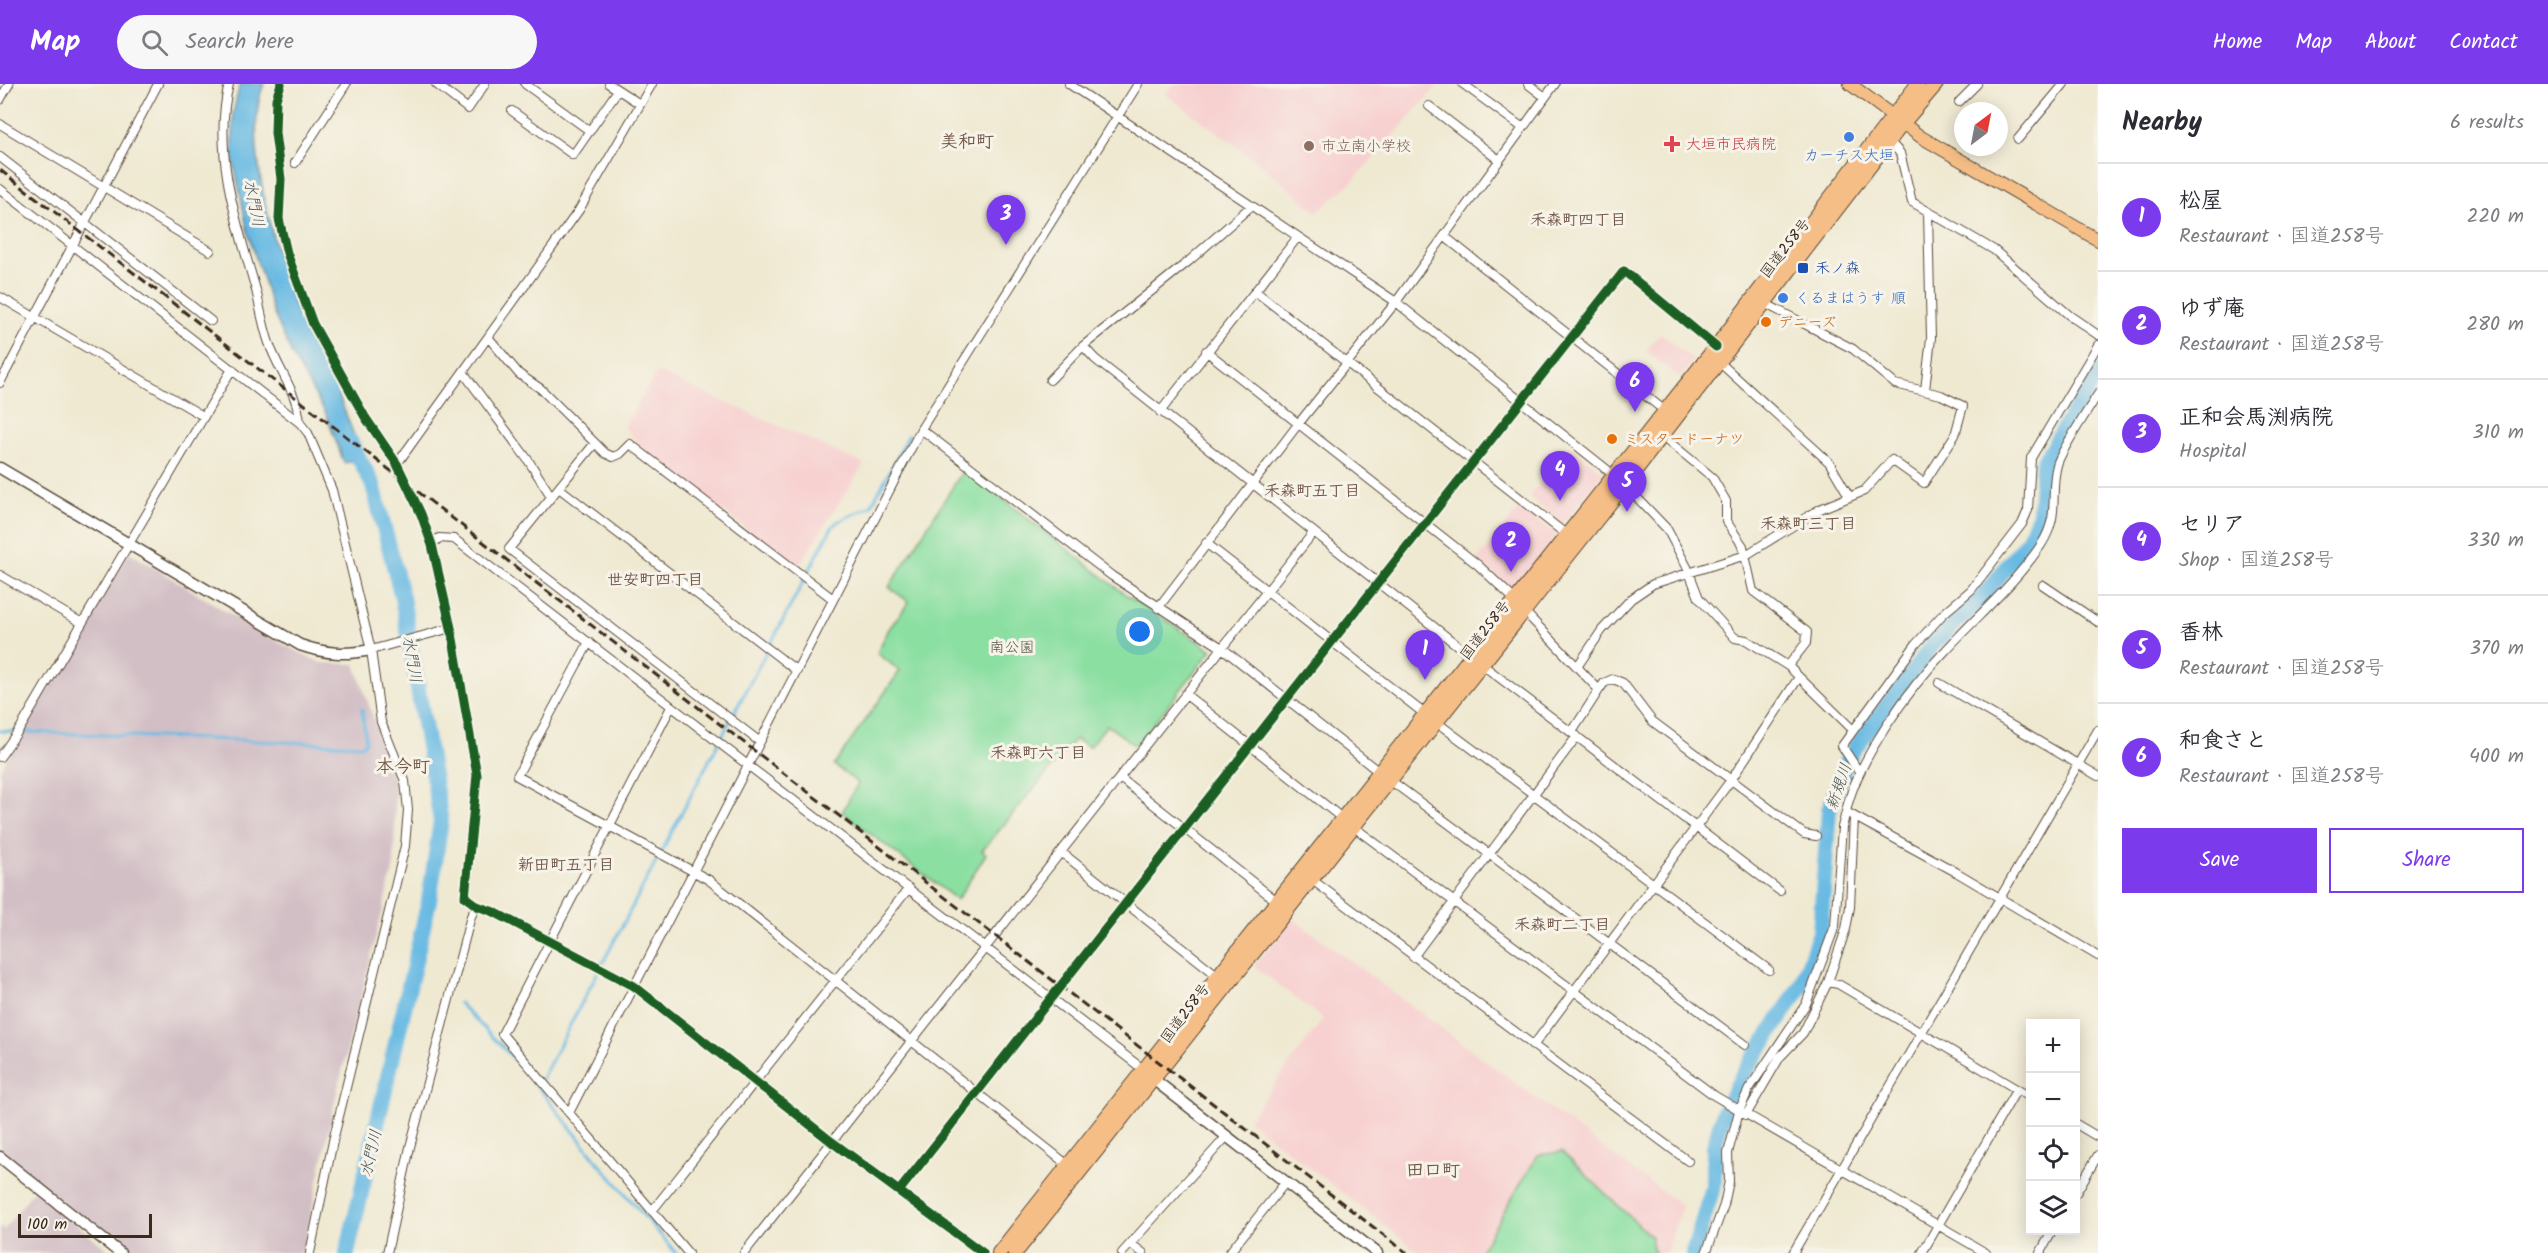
<!DOCTYPE html>
<html lang="en">
<head>
<meta charset="utf-8">
<style>
  body { margin:0; font-family:Kalam,"Klee One",sans-serif; background:#f7f7f7; color:#2b2b33 }
  .controls { position:absolute; right:18px; bottom:18px; display:grid; overflow:hidden; border-radius:0px; box-shadow:0 3px 15px #0003 }
  .controls button { width:54px; height:54px; display:grid; place-items:center; padding:0; border:0; border-bottom:2px solid #e1e1e2; background:#fff; color:#2b2b33; font:30px sans-serif }
  .compass { position:absolute; left:1954px; top:18px; width:54px; height:54px; border-radius:50%; background:#fff; box-shadow:0 3px 15px #0003; rotate:32deg }
  .scale { position:absolute; left:18px; bottom:15px; width:134px; box-sizing:border-box; padding-left:6px; border:3px solid #3b2a1e; border-top:0; font-size:16px; line-height:21px; white-space:nowrap; color:#3b2a1e; -webkit-text-stroke:4px #f7f3e8; paint-order:stroke }
  .you { position:absolute; left:1140px; top:548px; width:21px; height:21px; margin:-15px; border:4px solid #fff; border-radius:50%; background:#1a73e8; box-shadow:0 0 0 9px #1a73e833 }
  .badge { display:grid; place-items:center; width:39px; height:39px; border-radius:50%; background:#7c3aed; color:#fff; font-size:20px; font-weight:700 }
  .pin { position:absolute; translate:-50% -50px; filter:drop-shadow(0 2px 3px #0008) }
  .pin::after { content:''; position:absolute; top:32px; width:21px; height:18px; background:inherit; clip-path:polygon(0 0,100% 0,50% 100%) }
  .list { margin:0; padding:0; list-style:none }
  h2 { display:flex; justify-content:space-between; align-items:center; height:78px; margin:0; padding:0 24px; font-size:26px }
  h2 small { font-size:20px; font-weight:400; color:#7c7c81 }
  .list li { display:grid; grid-template-columns:39px 1fr auto; gap:18px; align-items:center; box-sizing:border-box; height:108px; padding:0 24px; border-top:2px solid #e1e1e2 }
  .list b { display:block; font-size:22px; white-space:nowrap }
  .list p { margin:0; font-size:20px; white-space:nowrap; color:#7c7c81 }
  .list em { font-size:20px; font-style:normal; color:#7c7c81 }
  .actions { display:flex; gap:12px; padding:18px 24px }
  .actions a { flex:1; padding:14px 0; border:2px solid #7c3aed; border-radius:0px; text-align:center; font-size:21px; color:#7c3aed }
  .actions .main { background:#7c3aed; color:#fff }
  .icon { flex:none; width:33px; height:33px; fill:none; stroke:currentColor; stroke-width:2; stroke-linecap:round; stroke-linejoin:round }
  .map { position:relative; flex:none; width:2098px; height:1169px; overflow:hidden }
  header { display:flex; align-items:center; gap:36px; box-sizing:border-box; height:84px; padding:0 30px; background:#7c3aed; color:#fff }
  header strong { font-size:28px }
  nav { display:flex; gap:33px; margin-inline-start:auto; font-size:21px }
  .search { width:420px; height:54px; background:#f7f7f7; display:flex; align-items:center; gap:15px; box-sizing:border-box; padding:0 21px; border-radius:33px; color:#7c7c81; font-size:22px }
  main { display:flex }
  aside { flex:1; background:#fff }
  .map>svg:first-child { display:block }
</style>
</head>
<body>
<header>
<strong>Map</strong>
<div class="search"><svg class="icon" aria-label="search" viewBox="0 0 24 24"><circle cx="10" cy="10" r="6"/><path d="M15 15l6 6"/></svg>Search here</div>
<nav><a>Home</a><a>Map</a><a>About</a><a>Contact</a></nav>
</header>
<main>
<div class="map">
<svg width="2098" height="1169" viewBox="0 0 2098 1169">
  <rect width="100%" height="100%" fill="#f7f3e8"/>
  <filter id="ink" filterUnits="userSpaceOnUse"><feTurbulence type="fractalNoise" baseFrequency=".0167" numOctaves="2"/><feDisplacementMap in="SourceGraphic" scale="12" xChannelSelector="R" yChannelSelector="G"/><feConvolveMatrix kernelMatrix="1 2 1 2 8 2 1 2 1" color-interpolation-filters="sRGB"/></filter>
  <filter id="wash" filterUnits="userSpaceOnUse"><feTurbulence type="fractalNoise" baseFrequency=".008" numOctaves="4" result="noise"/><feDisplacementMap in="SourceGraphic" scale="24" xChannelSelector="R" yChannelSelector="G"/><feGaussianBlur stdDeviation="1.35" result="paint"/><feColorMatrix in="noise" values="0 0 0 0 0 0 0 0 0 0 0 0 0 0 0 0 0 1.4 0 .05"/><feComposite in="paint" operator="in"/></filter>
  <g filter="url(#wash)">
    <rect width="100%" height="100%" fill="#efe9d1"/>
    <!-- built -->
    <path fill="#f7d0d0" d="M1174 0H1439L1352 98 1317 128 1257 77 1165 10Z
      M1660 249 1694 276 1680 294 1646 267Z
      M657 288 864 380 797 484 644 366 624 343Z
      M1569 362 1604 389 1563 440 1529 413Z
      M1521 422 1557 451 1512 508 1478 475Z
      M1291 833 1682 1122 1666 1169H1420L1248 1036 1323 935 1254 882Z"/>
    <!-- industrial -->
    <path fill="#d2bec5" d="M129 468 266 552 321 579 355 580 395 699 394 781 336 1011 303 1169H126L0 1068V686Z
      M34 1106 112 1169H0V1143L4 1146Z"/>
    <!-- green -->
    <path fill="#8adfa1" stroke="#628460" stroke-width="1.5" d="M964 385 1126 511 1212 566 1136 662 1107 641 1089 663 1075 655 982 767 986 770 957 816 842 728 858 699 834 681 900 587 877 569 889 545 909 518 889 503Z
      M1562 1068 1651 1153 1654 1169H1479L1538 1071Z"/>
    <!-- water -->
    <path fill="#68bae3" stroke="#527280" stroke-width="1.5" d="M240 0H264C239 58 283 202 310 258 317 273 329 287 335 302 344 326 354 350 363 375L344 379 326 330 292 271 274 230 248 149 233 75V29Z"/>
    <g fill="none" stroke-linecap="round" stroke-linejoin="round">
      <!-- stream -->
      <path stroke="#68bae3" stroke-width="3" d="M0 647 363 661 366 658 362 625
        M459 919 522 983 598 1078 676 1169
        M538 1002 831 445 837 438 871 422 909 351"/>
      <!-- river -->
      <path stroke="#68bae3" stroke-width="16" d="M347 1169 429 817 441 737 402 513 373 401 350 357
        M1693 1169 1714 1100V1063L1723 1030 1742 992 1801 902 1820 849 1829 726 1848 673 1934 559 1981 515 2028 456 2040 430 2043 379 2098 288"/>
    </g>
  </g>
  <g filter="url(#ink)">
    <g fill="none" stroke-linecap="round" stroke-linejoin="round">
      <!-- minor casing -->
      <g stroke="#564739" stroke-width="10">
        <path id="minor" d="M229 0C212 69 237 140 256 206 260 223 263 242 269 259 278 286 298 309 300 339
          M281 0 276 15 275 49 281 95 279 135 287 169 313 240 365 333 397 380 421 430 432 461 451 544 477 691 465 813 477 822 494 828 634 902 832 1058 983 1169
          M436 0 468 25 485 0
          M525 0 590 47
          M609 0 640 20
          M1069 0 1396 218 1615 392
          M1463 0 1523 44
          M1528 0 1545 13
          M0 16 9 0
          M1959 18 1977 0
          M1429 22 1499 76
          M512 27 573 71 618 6
          M0 40 210 167
          M2018 55 2064 0
          M1889 57 1900 69 1912 118 1994 166 2069 231 2098 251
          M0 73 211 237
          M295 79 346 0
          M0 105 300 339 308 349 332 406 371 566 381 638 405 697 408 726 405 762 333 1057 310 1169
          M1444 152 1665 327
          M1648 206 1716 263
          M1255 207 1567 451
          M0 213 203 332
          M488 253 519 290 541 305 605 369 613 373 620 370 630 360 833 515
          M1083 262 1095 275 1472 573
          M1206 267 1478 481 1516 517
          M1718 277 1829 378 1849 412
          M463 288 528 376 551 412
          M1050 296 1083 262 1189 177 1250 123
          M0 299 158 0
          M1925 306 1931 254 1928 129
          M2098 310C2089 325 2061 366 2057 381 2049 411 2061 430 2041 461 2014 501 1978 531 1946 566 1910 603 1856 678 1846 728L1956 788 2098 872
          M1160 328 1297 154
          M921 345 1112 492 1222 564 1379 688
          M1661 351 1712 393 1726 417V437L1743 462 1753 507 1807 548 1806 559 1788 582
          M595 359 509 465 760 658
          M397 380 579 126 652 0
          M1624 400 1667 445 1687 483 1699 514 1735 554 1746 556 1788 582 1852 645
          M559 404 797 587
          M1206 459 1426 631
          M432 461 439 454 454 455 1144 986
          M0 491 82 539
          M2043 501 2098 538
          M1158 524 1299 339 1396 218 1555 0
          M1523 526 1599 606 1572 648
          M589 558 517 692 709 796 1069 1082
          M371 566 451 544
          M1480 579 1780 807
          M1577 583 1602 546 1631 515 1653 500 1746 471 1820 425 1864 407 1892 376 1924 399 1955 351 1963 322 1941 311 1895 300 1853 265 1764 219
          M1939 599 2098 692
          M1599 606 1604 599 1613 595 1623 599 1652 637 1804 750 1816 752
          M1185 610 1343 735 1715 1012 1986 1169
          M671 623 502 950 688 1169
          M1435 637 1769 886
          M0 673 21 643 232 285
          M1859 688 1842 662 1916 560 1943 530 1971 506 2022 440 2028 426 2031 374 2098 261
          M1120 694 1278 818
          M1390 696 1745 961
          M1061 768 1218 892
          M1311 795 1688 1077
          M1413 873 1577 652
          M1828 898 1838 900 2030 1013
          M1533 962 1731 696 1799 593
          M569 1029 921 345 1138 0
          M1746 1031 1780 973 1803 949 1828 898 1846 845 1850 823 1854 733
          M2076 1040 2098 1053
          M899 1107 1624 187 1644 204
          M2076 1109 2098 1071
          M652 1127 909 804
          M1131 1160 1143 1169
          M387 1169 410 1063 471 832 477 822
          M744 1169 1313 449
          M1122 1169 1227 1052
          M1229 1169 1285 1099
          M1706 1169 1724 1121 1729 1097 1728 1069 1739 1027 1749 1005 1806 920 1835 842 1842 743 1846 728
          M1793 1169 2098 646
          M1922 1169 2017 1005
          M2040 1169 2053 1146"/>
      </g>
      <!-- tertiary casing -->
      <g stroke="#564739" stroke-width="13">
        <path id="tertiary" d="M0 384 300 561C326 570 345 571 371 566
          M1148 991 1377 1169
          M0 1073 120 1169"/>
      </g>
      <!-- primary casing -->
      <g stroke="#564739" stroke-width="14">
        <path id="primary" d="M1850 0 1921 53 2098 156"/>
      </g>
      <!-- trunk casing -->
      <g stroke="#564739" stroke-width="16">
        <path id="trunk" d="M999 1169 1716 263 1918 0
          M1015 1169 1624 401 1902 40 1936 0"/>
      </g>
      <!-- minor -->
      <use href="#minor" stroke="#fff" stroke-width="8"/>
      <!-- tertiary -->
      <use href="#tertiary" stroke="#fff" stroke-width="10"/>
      <!-- primary -->
      <use href="#primary" stroke="#f5be86" stroke-width="12"/>
      <!-- trunk -->
      <use href="#trunk" stroke="#f5be86" stroke-width="14"/>
      <!-- rail -->
      <path stroke="#3b2a1e" stroke-width="3" stroke-dasharray="9 4.5" stroke-linecap="butt" d="M0 86 1407 1169"/>
      <!-- cycleway casing -->
      <g stroke="#f7f3e8" stroke-width="13">
        <path id="cycleway" d="M281 0 276 15 275 49 281 95 279 135 287 169 313 240 365 333 397 380 421 430 432 461 451 544 477 691 465 813 477 822 494 828 634 902 832 1058 983 1169
          M899 1107 1624 187 1716 263"/>
      </g>
      <!-- cycleway -->
      <use href="#cycleway" stroke="#1b5e20" stroke-width="9"/>
    </g>
  </g>
  <!-- markers -->
  <g fill="#3f7fe0" stroke="#f7f3e8" stroke-width="2">
    <circle cx="1849" cy="53" r="6"/>
    <circle cx="1783" cy="214" r="6"/>
  </g>
  <path fill="#e0444e" stroke="#f7f3e8" stroke-width="2" d="M1669 51h6v6h6v6h-6v6h-6v-6h-6v-6h6z"/>
  <circle fill="#8d6e63" stroke="#f7f3e8" stroke-width="2" cx="1309" cy="62" r="6"/>
  <rect fill="#1a4fb4" stroke="#f7f3e8" stroke-width="2" x="1797" y="178" width="12" height="12" rx="3"/>
  <g fill="#e8710a" stroke="#f7f3e8" stroke-width="2">
    <circle cx="1766" cy="238" r="6"/>
    <circle cx="1612" cy="355" r="6"/>
  </g>
  <g text-anchor="middle" stroke-width="6" stroke-linejoin="round" paint-order="stroke">
    <!-- health labels -->
    <g font-size="15" fill="#be3a42" stroke="#f7f3e8" text-anchor="start">
      <text x="1686" y="65">大垣市民病院</text>
    </g>
    <!-- education labels -->
    <g font-size="15" fill="#785e54" stroke="#f7f3e8" text-anchor="start">
      <text x="1321" y="67">市立南小学校</text>
    </g>
    <!-- shop labels -->
    <g font-size="15" fill="#366cbe" stroke="#f7f3e8">
      <text x="1849" y="76">カーチス大垣</text>
      <text x="1795" y="219" text-anchor="start">くるまはうす 順</text>
    </g>
    <!-- street labels -->
    <g font-size="15" fill="#3b2a1e" stroke="#f7f3e8">
      <text transform="translate(1785 164) rotate(-52)" y="5">国道258号</text>
      <text transform="translate(1485 546) rotate(-52)" y="5">国道258号</text>
      <text transform="translate(1185 929) rotate(-53)" y="5">国道258号</text>
    </g>
    <!-- transit labels -->
    <g font-size="15" fill="#164399" stroke="#f7f3e8" text-anchor="start">
      <text x="1815" y="189">禾ノ森</text>
    </g>
    <!-- food labels -->
    <g font-size="15" fill="#c56008" stroke="#f7f3e8" text-anchor="start">
      <text x="1778" y="243">デニーズ</text>
      <text x="1624" y="360">ミスタードーナツ</text>
    </g>
    <!-- park labels -->
    <g font-size="15" fill="#4f573f" stroke="#f7f3e8">
      <text x="1012" y="568">南公園</text>
    </g>
    <!-- water labels -->
    <g font-size="16" font-style="italic" fill="#485559" stroke="#f7f3e8">
      <text transform="translate(255 119) rotate(79)" y="6">水門川</text>
      <text transform="translate(413 575) rotate(80)" y="6">水門川</text>
      <text transform="translate(1838 702) rotate(-71)" y="6">新規川</text>
      <text transform="translate(370 1069) rotate(-77)" y="6">水門川</text>
    </g>
    <!-- neighbourhood labels -->
    <g font-size="16" font-weight="bold" fill="#735849" stroke="#f7f3e8">
      <text x="1578" y="141">禾森町四丁目</text>
      <text x="1312" y="412">禾森町五丁目</text>
      <text x="1808" y="445">禾森町三丁目</text>
      <text x="655" y="501">世安町四丁目</text>
      <text x="1038" y="674">禾森町六丁目</text>
      <text x="566" y="786">新田町五丁目</text>
      <text x="1562" y="846">禾森町二丁目</text>
    </g>
    <!-- quarter labels -->
    <g font-size="18" font-weight="bold" fill="#735849" stroke="#f7f3e8">
      <text x="967" y="63">美和町</text>
      <text x="403" y="688">本今町</text>
      <text x="1433" y="1092">田口町</text>
    </g>
  </g>
</svg>
<div class="controls">
<button>+</button>
<button>−</button>
<button><svg class="icon" aria-label="locate" viewBox="0 0 24 24"><circle cx="12" cy="12" r="6"/><path d="M12 2v4M12 18v4M2 12h4M18 12h4"/></svg></button>
<button><svg class="icon" aria-label="layers" viewBox="0 0 24 24"><path d="M12 4l9 5-9 5-9-5zM3 14l9 5 9-5"/></svg></button>
</div>
<svg class="compass" viewBox="-18 -18 36 36"><path d="M0-13l5 13h-10z" fill="#e53935"/><path d="M0 13l5-13h-10z" fill="#7c7c81"/></svg>
<div class="scale">100 m</div>
<div class="you"></div>
<div class="pin badge" style="left:1425px;top:596px">1</div>
<div class="pin badge" style="left:1511px;top:488px">2</div>
<div class="pin badge" style="left:1006px;top:161px">3</div>
<div class="pin badge" style="left:1560px;top:417px">4</div>
<div class="pin badge" style="left:1627px;top:428px">5</div>
<div class="pin badge" style="left:1635px;top:328px">6</div>
</div>
<aside>
<h2>Nearby<small>6 results</small></h2>
<ul class="list">
<li><span class="badge">1</span><div><b>松屋</b><p>Restaurant · 国道258号</p></div><em>220 m</em></li>
<li><span class="badge">2</span><div><b>ゆず庵</b><p>Restaurant · 国道258号</p></div><em>280 m</em></li>
<li><span class="badge">3</span><div><b>正和会馬渕病院</b><p>Hospital</p></div><em>310 m</em></li>
<li><span class="badge">4</span><div><b>セリア</b><p>Shop · 国道258号</p></div><em>330 m</em></li>
<li><span class="badge">5</span><div><b>香林</b><p>Restaurant · 国道258号</p></div><em>370 m</em></li>
<li><span class="badge">6</span><div><b>和食さと</b><p>Restaurant · 国道258号</p></div><em>400 m</em></li>
</ul>
<div class="actions"><a class="main">Save</a><a>Share</a></div>
</aside>
</main>
</body>
</html>
